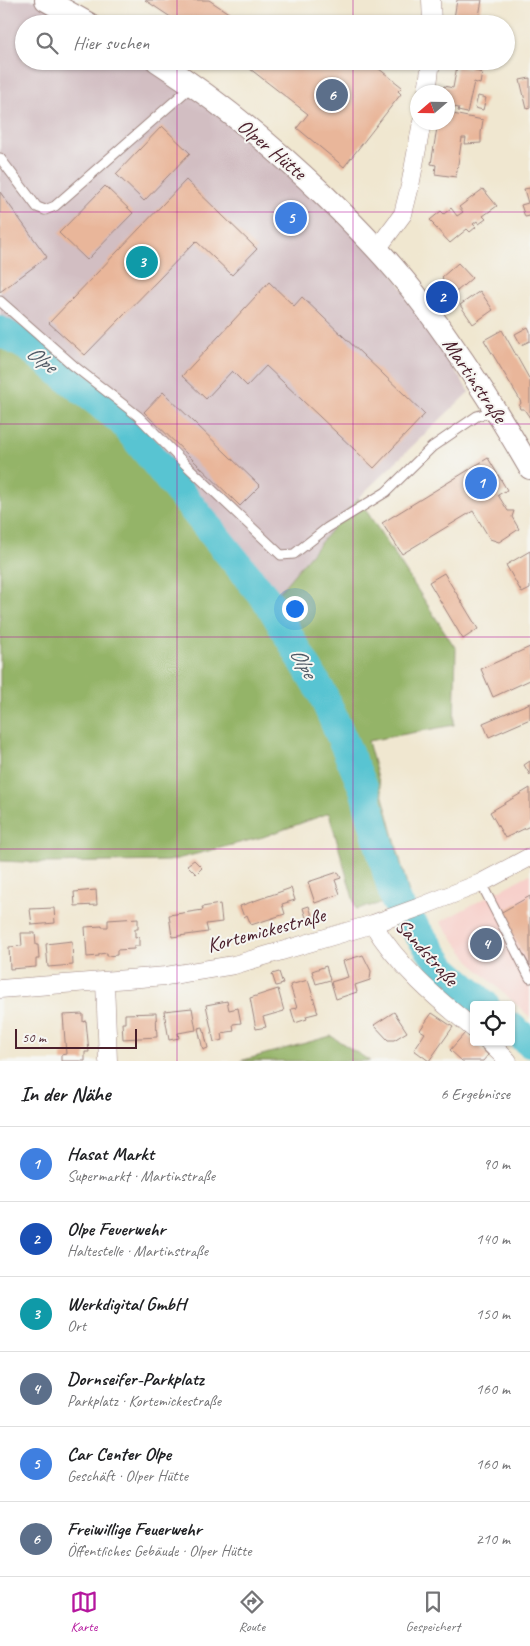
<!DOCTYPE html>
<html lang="de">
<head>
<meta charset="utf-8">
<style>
  body { margin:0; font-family:Caveat,sans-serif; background:#f6f6f6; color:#202124 }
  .controls { position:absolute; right:15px; bottom:15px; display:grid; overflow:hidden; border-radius:5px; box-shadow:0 1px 4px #0004 }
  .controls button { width:45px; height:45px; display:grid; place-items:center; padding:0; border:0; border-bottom:1px solid #e0e0e0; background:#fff; color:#202124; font:25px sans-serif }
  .compass { position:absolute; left:410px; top:85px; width:45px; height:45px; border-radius:50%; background:#fff; box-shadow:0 1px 4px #0004; rotate:250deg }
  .scale { position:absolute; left:15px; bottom:12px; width:122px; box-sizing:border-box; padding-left:5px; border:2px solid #4a1f2b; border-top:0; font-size:14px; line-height:18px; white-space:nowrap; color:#4a1f2b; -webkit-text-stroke:4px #f6f6f2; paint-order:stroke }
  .you { position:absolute; left:294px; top:608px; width:18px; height:18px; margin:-12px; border:4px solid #fff; border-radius:50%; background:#1a73e8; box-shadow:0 0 0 8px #1a73e833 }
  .badge { display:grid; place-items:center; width:32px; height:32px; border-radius:50%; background:#b5179e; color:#fff; font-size:16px; font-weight:700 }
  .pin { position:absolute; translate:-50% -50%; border:2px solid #fff; box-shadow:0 1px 5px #0006 }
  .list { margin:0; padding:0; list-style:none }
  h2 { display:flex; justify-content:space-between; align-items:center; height:65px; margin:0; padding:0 20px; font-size:21px }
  h2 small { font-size:16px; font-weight:400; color:#757577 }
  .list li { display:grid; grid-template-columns:32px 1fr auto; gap:15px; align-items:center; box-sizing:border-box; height:75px; padding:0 20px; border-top:1px solid #e0e0e0 }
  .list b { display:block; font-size:19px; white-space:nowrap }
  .list p { margin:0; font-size:16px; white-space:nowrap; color:#757577 }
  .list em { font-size:16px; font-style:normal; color:#757577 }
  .icon { flex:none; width:28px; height:28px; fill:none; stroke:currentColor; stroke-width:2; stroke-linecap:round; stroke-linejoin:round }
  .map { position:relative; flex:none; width:530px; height:1061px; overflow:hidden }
  .search { position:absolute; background:#fff; box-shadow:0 1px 4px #0004; left:15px; right:15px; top:15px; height:55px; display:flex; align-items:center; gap:12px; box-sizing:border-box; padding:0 18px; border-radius:28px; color:#757577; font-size:19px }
  .sheet { height:515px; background:#fff }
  nav { display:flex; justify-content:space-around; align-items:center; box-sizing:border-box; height:70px; border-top:1px solid #e0e0e0; background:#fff; font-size:14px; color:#757577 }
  nav a { display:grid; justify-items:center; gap:2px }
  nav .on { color:#b5179e }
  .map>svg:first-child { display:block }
</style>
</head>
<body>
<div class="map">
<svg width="530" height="1061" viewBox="0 0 530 1061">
  <rect width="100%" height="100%" fill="#f6f6f2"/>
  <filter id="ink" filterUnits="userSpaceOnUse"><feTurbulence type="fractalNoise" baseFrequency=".02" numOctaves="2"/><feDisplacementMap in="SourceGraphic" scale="10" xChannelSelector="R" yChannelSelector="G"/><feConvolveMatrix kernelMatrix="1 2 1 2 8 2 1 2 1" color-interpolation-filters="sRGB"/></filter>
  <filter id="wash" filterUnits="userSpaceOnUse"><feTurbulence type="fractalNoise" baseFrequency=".0096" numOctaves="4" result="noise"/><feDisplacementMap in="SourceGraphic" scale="20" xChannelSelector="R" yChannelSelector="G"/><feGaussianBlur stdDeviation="1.12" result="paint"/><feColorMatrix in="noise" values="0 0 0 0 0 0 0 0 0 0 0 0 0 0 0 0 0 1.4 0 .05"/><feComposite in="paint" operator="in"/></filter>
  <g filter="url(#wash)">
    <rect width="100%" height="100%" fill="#f0e7d0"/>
    <!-- built -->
    <path fill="#f7d0cb" d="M530 874V1017L474 966 440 922Z"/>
    <!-- industrial -->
    <path fill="#d2bec2" d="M0 0H46L89 24H24V61H157L377 249 469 392 358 498 275 597 131 417 32 341 0 323Z"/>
    <!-- forest -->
    <path fill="#94b468" stroke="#6f6a4a" d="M0 323 32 341 131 417 275 597 358 498 456 649 454 725 368 741 409 893 397 900 356 909 329 813 263 837 169 861 46 863 0 861Z
      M331 1036 370 1061H240Z"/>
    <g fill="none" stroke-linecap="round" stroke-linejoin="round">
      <!-- river -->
      <path stroke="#58c4d2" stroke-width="30" d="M0 331 30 348 122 421 270 604 323 695 364 789 395 900 444 969 485 1005
        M511 1027 530 1043"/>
    </g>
    <g id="blocks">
      <!-- building -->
      <path fill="#e9b69a" d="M145 0H209L245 24H181Z
        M457 0H482L478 21 488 24H453Z
        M238 61H298L301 63 302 61H369L402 87 398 91 401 94 344 167 297 128 308 114 245 65Z
        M470 65 477 66 476 71 482 73 480 84 474 82 467 113 458 111 459 108 448 106V92H443L444 86 453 88 457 66 469 69Z
        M530 78V108L527 109 520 80Z
        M478 96 486 98 483 110 475 108Z
        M448 113 483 120 481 133V143L465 144 466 138H462L456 177 435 174 436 165 431 164 438 122H448Z
        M162 126 190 153 144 201 116 174Z
        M186 180 257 249 232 275 196 241 85 355 49 323Z
        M105 186 133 213 87 260 59 233Z
        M530 188V216L525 217 521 205 528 203 524 189Z
        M483 189 497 206 483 216 486 219 479 224 477 221 473 224 476 227 470 232 467 229 450 243 433 225 434 224 430 220 441 211 444 214 451 208 457 216 463 212 459 207Z
        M0 192 47 257 0 292Z
        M458 263 472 278 456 292 442 280 443 278 442 277Z
        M269 282 294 306 302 297 425 414 374 468 266 366 247 386 232 371 206 399 182 376Z
        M480 291 493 310 473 324 460 305Z
        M528 327 530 331V341L521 345 515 334Z
        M502 330 530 380V418L524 409H520L519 406 521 403 519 398 484 340Z
        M163 392 260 486 240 506 144 412Z
        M488 458 507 490 498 495 508 511H514L512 517 519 529 499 542 490 539 473 511 402 554 382 523Z
        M530 551V589L522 593 506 565Z
        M444 573 478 629 463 639 429 582Z
        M530 647V680L493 697 481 669Z
        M530 703V719L489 737 483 723Z
        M530 761V775L524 765Z
        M530 788V826L505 838 490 812Z
        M194 860 202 868 196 874 187 865Z
        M338 872 341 878 335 880 340 894 315 903 308 882Z
        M291 888 295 900 282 904 285 914 251 925 247 915 244 917 240 906Z
        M96 890 97 905 75 906 74 892Z
        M530 896V966L500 913Z
        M220 904 222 922 206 924 208 932 172 937 169 915 203 910 202 907Z
        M309 906 313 919 307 921 303 908Z
        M54 908 55 923 32 925 30 909Z
        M138 918V929H135V938L139 937V946H134V949L117 950V955L107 956V953L99 954V956L87 957 85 927 102 926V927H108V920Z
        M21 933H35L36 945H38L39 959H36V967L10 969 9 947 22 946Z
        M72 941 73 965 48 967 46 944Z
        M363 955 371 971 370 980 355 985 357 992 336 999 331 982 348 977 343 961Z
        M326 966 330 980 316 984 312 971Z
        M279 972 283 984 276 986 272 974Z
        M308 980 318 1013 306 1016 307 1019 295 1023 291 1009 297 1008 290 985Z
        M278 989 284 1011 263 1017 266 1027 256 1029 250 998Z
        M227 1001 229 1010 238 1008 241 1023 233 1024 234 1031 222 1033 223 1040 214 1042 206 1005Z
        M192 1008 196 1030 178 1033 179 1038 169 1040 164 1011Z
        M394 1012 407 1032 394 1040H388L374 1025Z
        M156 1013 157 1037 123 1039 122 1023H125V1014Z
        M432 1013 453 1027 429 1061 414 1050 425 1033 420 1030Z
        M83 1014V1022L86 1021 89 1052H85V1061H61V1055L66 1054 63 1015Z
        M203 1027 208 1048 203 1050 198 1028Z
        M465 1033 488 1055 483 1061H462L450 1050Z"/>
    </g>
  </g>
  <g filter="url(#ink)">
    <use href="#blocks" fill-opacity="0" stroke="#9d837e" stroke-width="1"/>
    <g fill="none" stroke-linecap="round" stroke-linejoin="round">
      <!-- service casing -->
      <g stroke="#9d837e" stroke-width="11">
        <path id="service" d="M0 158 37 207 45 210 55 206 193 85
          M0 301 74 366 138 416 186 465 281 555 294 554 327 528 386 492 432 447 477 416 494 411
          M481 883 530 978"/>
      </g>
      <!-- minor casing -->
      <g stroke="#9d837e" stroke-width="19">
        <path id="minor" d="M431 0 432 24
          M427 92 431 61
          M377 249 403 214 410 186 422 122
          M373 924C397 965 437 999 474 1029
          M105 982 108 1061
          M0 989 166 976 234 965 373 924 420 907 481 883 530 857
          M489 1042 508 1061"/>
      </g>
      <!-- tertiary casing -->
      <g stroke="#9d837e" stroke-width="24">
        <path id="tertiary" d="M46 0 89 24
          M157 61C218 100 274 147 325 196 360 230 394 265 422 303 462 356 497 411 530 468"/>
      </g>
      <!-- service -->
      <use href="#service" stroke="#fff" stroke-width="9"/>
      <!-- minor -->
      <use href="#minor" stroke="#fff" stroke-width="18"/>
      <!-- tertiary -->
      <use href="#tertiary" stroke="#fff" stroke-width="22"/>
    </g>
  </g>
  <!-- grid -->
  <path fill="none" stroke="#b5179e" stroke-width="1" stroke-opacity="0.55" d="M177 0V24M353 0V24M177 61V1061M353 61V1061M0 212H530M0 424H530M0 637H530M0 849H530"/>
  <g text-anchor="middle" stroke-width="4" stroke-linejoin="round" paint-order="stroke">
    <!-- street labels -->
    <g font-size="21" fill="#4a1f2b" stroke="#f6f6f2">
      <text transform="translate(272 149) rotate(40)" y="7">Olper Hütte</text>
      <text transform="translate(475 380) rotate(56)" y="7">Martinstraße</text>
      <text transform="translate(266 930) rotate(-15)" y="7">Kortemickestraße</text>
      <text transform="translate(427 952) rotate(48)" y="7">Sandstraße</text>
    </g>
    <!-- water labels -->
    <g font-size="22" font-style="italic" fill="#4f5965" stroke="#f6f6f2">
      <text transform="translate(42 358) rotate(37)" y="8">Olpe</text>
      <text transform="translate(304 662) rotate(60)" y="8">Olpe</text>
    </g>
  </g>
</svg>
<div class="controls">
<button><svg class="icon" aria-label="locate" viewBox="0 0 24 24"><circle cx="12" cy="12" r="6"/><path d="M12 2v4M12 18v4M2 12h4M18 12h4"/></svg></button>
</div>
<svg class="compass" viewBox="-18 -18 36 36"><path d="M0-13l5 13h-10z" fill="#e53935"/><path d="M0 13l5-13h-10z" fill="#757577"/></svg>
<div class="scale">50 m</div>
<div class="you"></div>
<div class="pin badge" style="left:481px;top:483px;background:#3f7fe0">1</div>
<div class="pin badge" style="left:442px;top:297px;background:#1a4fb4">2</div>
<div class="pin badge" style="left:142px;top:262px;background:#0f9aa8">3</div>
<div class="pin badge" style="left:486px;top:944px;background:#5c6f8a">4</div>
<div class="pin badge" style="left:291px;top:218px;background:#3f7fe0">5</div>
<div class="pin badge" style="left:332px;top:95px;background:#5c6f8a">6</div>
<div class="search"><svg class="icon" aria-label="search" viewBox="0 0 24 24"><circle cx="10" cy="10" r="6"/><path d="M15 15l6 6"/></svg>Hier suchen</div>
</div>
<section class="sheet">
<h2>In der Nähe<small>6 Ergebnisse</small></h2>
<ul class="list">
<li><span class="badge" style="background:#3f7fe0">1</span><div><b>Hasat Markt</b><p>Supermarkt · Martinstraße</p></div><em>90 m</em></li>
<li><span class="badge" style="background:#1a4fb4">2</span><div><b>Olpe Feuerwehr</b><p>Haltestelle · Martinstraße</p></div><em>140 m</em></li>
<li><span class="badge" style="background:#0f9aa8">3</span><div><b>Werkdigital GmbH</b><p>Ort</p></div><em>150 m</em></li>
<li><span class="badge" style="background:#5c6f8a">4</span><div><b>Dornseifer-Parkplatz</b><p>Parkplatz · Kortemickestraße</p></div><em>160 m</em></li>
<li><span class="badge" style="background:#3f7fe0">5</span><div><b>Car Center Olpe</b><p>Geschäft · Olper Hütte</p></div><em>160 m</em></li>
<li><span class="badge" style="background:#5c6f8a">6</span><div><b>Freiwillige Feuerwehr</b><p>Öffentliches Gebäude · Olper Hütte</p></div><em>210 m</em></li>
</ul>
</section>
<nav>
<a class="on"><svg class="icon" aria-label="map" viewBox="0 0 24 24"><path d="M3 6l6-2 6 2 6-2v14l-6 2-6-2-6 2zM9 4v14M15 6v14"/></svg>Karte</a>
<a><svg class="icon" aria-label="directions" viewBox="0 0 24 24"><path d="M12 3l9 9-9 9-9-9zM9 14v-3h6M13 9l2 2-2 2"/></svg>Route</a>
<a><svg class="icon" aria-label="saved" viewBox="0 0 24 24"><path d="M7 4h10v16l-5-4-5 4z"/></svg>Gespeichert</a>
</nav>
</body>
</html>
